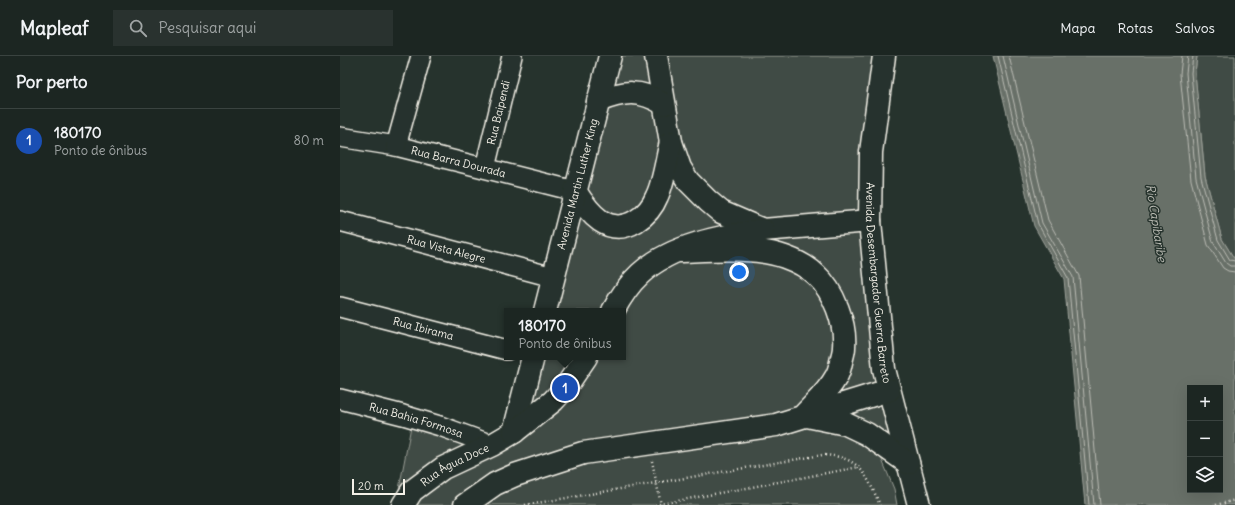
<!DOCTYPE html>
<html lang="pt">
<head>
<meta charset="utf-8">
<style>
  body { margin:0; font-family:Delius,sans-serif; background:#29322f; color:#f1f3f6 }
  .controls { position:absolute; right:12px; bottom:12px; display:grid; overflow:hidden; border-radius:0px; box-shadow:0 4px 16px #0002 }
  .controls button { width:36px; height:36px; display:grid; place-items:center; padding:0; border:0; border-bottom:1px solid #3a4340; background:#1c2622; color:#f1f3f6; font:20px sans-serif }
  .scale { position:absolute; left:12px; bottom:10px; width:53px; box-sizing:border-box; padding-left:4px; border:2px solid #f4f1e8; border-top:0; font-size:11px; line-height:14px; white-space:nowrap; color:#f4f1e8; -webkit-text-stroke:3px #26332d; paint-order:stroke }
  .you { position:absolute; left:399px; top:216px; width:14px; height:14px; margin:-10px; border:3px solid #fff; border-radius:50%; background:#1a73e8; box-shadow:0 0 0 6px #1a73e833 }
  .badge { display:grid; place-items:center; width:26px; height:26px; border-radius:50%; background:#ff9aa2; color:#fff; font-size:13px; font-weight:700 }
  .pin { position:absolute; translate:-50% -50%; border:2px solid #fff; box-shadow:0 1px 4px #0006 }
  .popup { position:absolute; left:164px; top:252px; width:122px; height:52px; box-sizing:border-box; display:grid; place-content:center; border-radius:0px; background:#1c2622; filter:drop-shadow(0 1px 3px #0005); font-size:13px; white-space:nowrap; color:#a0a5a5 }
  .popup b { font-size:15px; color:#f1f3f6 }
  .popup::after { content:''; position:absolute; left:50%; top:100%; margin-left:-8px; border:8px solid transparent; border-top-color:#1c2622 }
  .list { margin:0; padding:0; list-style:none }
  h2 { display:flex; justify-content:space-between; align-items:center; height:52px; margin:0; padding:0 16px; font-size:17px }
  h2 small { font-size:13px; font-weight:400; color:#a0a5a5 }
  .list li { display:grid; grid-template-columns:26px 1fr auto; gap:12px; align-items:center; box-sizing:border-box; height:64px; padding:0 16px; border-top:1px solid #3a4340 }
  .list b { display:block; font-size:15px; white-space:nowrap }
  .list p { margin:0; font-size:13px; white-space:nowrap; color:#a0a5a5 }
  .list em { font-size:13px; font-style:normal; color:#a0a5a5 }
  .icon { flex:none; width:22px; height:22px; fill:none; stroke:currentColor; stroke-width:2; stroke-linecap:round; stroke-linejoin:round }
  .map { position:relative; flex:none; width:895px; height:449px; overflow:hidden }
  header { display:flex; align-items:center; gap:24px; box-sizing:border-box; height:56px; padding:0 20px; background:#1c2622; border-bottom:1px solid #3a4340 }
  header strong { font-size:19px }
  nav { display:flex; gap:22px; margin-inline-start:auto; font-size:14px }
  .search { width:280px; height:36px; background:#29322f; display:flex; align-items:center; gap:10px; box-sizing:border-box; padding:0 14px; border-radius:0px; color:#a0a5a5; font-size:15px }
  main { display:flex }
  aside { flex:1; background:#1c2622 }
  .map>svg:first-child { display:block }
</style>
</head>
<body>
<header>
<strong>Mapleaf</strong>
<div class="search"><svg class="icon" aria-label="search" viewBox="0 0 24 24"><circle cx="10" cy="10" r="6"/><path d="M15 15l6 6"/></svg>Pesquisar aqui</div>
<nav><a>Mapa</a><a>Rotas</a><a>Salvos</a></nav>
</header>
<main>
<aside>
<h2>Por perto<small></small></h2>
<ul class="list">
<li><span class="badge" style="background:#1a4fb4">1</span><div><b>180170</b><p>Ponto de ônibus</p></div><em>80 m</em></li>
</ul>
</aside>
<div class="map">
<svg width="895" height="449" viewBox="0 0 895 449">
  <rect width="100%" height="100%" fill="#26332d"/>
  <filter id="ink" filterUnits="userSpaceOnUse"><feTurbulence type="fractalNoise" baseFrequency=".025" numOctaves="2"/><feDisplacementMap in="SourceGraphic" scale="8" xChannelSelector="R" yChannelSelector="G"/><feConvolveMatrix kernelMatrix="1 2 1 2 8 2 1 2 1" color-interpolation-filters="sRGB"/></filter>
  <g filter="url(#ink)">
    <!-- green -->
    <path fill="#414b45" stroke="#9a9e96" d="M270 0H544L530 165 568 407 533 382 554 433 557 449H56L72 365 160 385 193 301H283V255H205Z
      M857 0H895V204L882 183 865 120 855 17Z"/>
    <!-- water -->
    <path fill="#676f68" stroke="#9fa39b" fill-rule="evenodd" d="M653 0H857L855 17 865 120 882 183 895 204V449H745L724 223 694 170ZM850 332H880V434H850Z"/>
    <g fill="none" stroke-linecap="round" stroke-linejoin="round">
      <!-- shore -->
      <path stroke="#bcbdb5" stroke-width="1" d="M658 0 698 168 728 222 749 449
        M663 0 702 167 733 221 754 449
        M669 0 708 164 739 220 760 449
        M842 0 840 18 851 124 868 189 883 212 888 215 895 216
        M848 0 846 17 856 122 873 186 886 207 890 210H895
        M853 0 851 17 861 121 878 184 890 204 895 205"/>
      <!-- minor casing -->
      <g stroke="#f4f1e8" stroke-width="22">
        <g id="minor">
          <path id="s1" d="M0 81 56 90 235 135"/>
          <path d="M56 90 81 0"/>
          <path id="s2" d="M145 112 172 0"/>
          <path id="s3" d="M0 165 213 221"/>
          <path id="s4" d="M0 251 167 294"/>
          <path id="s5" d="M0 343 63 359 100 370 152 389"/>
        </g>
      </g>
      <!-- tertiary casing -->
      <g stroke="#f4f1e8" stroke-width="25">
        <g id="tertiary">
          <path d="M316 0 331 86 340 112 348 125 368 145 381 156 423 174 530 165"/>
          <path d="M258 45C284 35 300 33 324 48"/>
          <path d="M235 135C249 157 268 182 296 165 306 159 313 150 317 140 324 126 327 101 331 86"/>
          <path id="s6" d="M205 255 270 0"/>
          <path id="s7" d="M63 449 72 435 103 412 152 389 174 376 193 301"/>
        </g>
      </g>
      <!-- secondary casing -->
      <g stroke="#f4f1e8" stroke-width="25">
        <g id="secondary">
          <path id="s8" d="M544 0 531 96 530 165 544 313 579 449"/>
        </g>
      </g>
      <!-- trunk casing -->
      <g stroke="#f4f1e8" stroke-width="25">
        <path id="trunk" d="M339 195C370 194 416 190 445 201 456 205 468 211 476 219 494 235 506 268 504 291 504 296 502 301 501 306 500 311 499 316 496 321 488 336 475 347 463 360
          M273 255C280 242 289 228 300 218 331 189 382 180 423 174
          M467 360 506 368 527 378 568 407
          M174 376 213 345 225 332 246 301
          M125 449 155 428 175 419 243 397 436 369 549 334"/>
      </g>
      <!-- path -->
      <path stroke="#f4f1e8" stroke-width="2.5" stroke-dasharray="1 3" stroke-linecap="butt" d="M312 405 321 449
        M185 449 482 399C520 400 526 418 540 449
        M315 449 519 411
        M876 449 895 444"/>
      <!-- minor -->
      <use href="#minor" stroke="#26332d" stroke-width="19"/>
      <!-- tertiary -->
      <use href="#tertiary" stroke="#26332d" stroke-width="22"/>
      <!-- secondary -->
      <use href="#secondary" stroke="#26332d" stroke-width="22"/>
      <!-- trunk -->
      <use href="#trunk" stroke="#26332d" stroke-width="22"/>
    </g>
  </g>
  <g text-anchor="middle" stroke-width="3" stroke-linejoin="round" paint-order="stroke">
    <!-- street labels -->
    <g font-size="11" fill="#f4f1e8" stroke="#26332d">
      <text dy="4" stroke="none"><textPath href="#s2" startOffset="57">Rua Baipendi</textPath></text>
      <text dy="4" stroke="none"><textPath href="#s1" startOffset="121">Rua Barra Dourada</textPath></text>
      <text dy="4" stroke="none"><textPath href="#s6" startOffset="131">Avenida Martin Luther King</textPath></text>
      <text dy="4" stroke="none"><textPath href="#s3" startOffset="110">Rua Vista Alegre</textPath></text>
      <text dy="4" stroke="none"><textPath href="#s8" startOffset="228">Avenida Desembargador Guerra Barreto</textPath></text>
      <text dy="4" stroke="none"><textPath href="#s4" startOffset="86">Rua Ibirama</textPath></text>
      <text dy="4" stroke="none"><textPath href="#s5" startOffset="79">Rua Bahia Formosa</textPath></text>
      <text dy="4" stroke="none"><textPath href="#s7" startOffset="67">Rua Água Doce</textPath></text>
    </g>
    <!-- water labels -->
    <g font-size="12" font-style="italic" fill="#bcbdb5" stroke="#26332d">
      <text transform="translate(816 167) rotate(81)" y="4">Rio Capibaribe</text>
    </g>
  </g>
</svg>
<div class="controls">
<button>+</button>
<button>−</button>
<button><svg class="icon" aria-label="layers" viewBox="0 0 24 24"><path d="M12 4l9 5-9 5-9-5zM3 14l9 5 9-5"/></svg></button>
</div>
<div class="scale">20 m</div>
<div class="you"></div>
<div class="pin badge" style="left:225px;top:332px;background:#1a4fb4">1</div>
<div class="popup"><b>180170</b>Ponto de ônibus</div>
</div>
</main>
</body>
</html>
